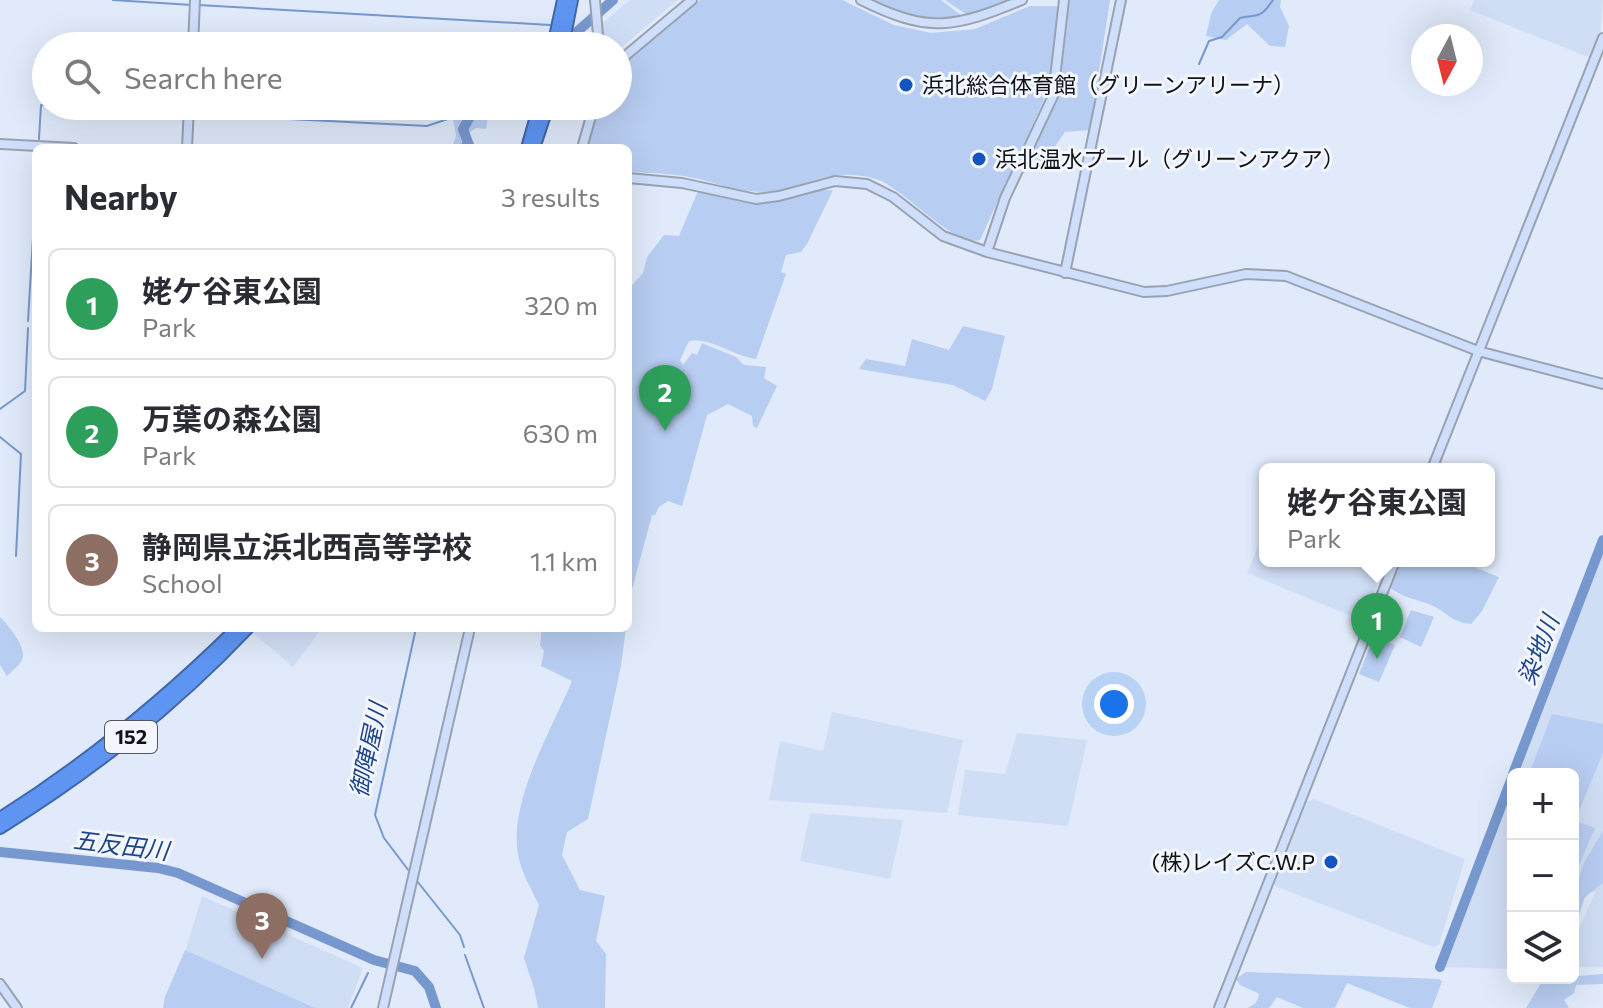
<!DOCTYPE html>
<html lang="en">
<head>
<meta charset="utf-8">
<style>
  body { margin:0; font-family:Commissioner,"Noto Sans JP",sans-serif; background:#f2f2f3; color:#2b2b33 }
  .controls { position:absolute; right:24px; bottom:24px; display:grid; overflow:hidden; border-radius:12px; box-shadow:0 8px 32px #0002 }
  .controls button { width:72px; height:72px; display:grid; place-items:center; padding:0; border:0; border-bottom:2px solid #e1e1e2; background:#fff; color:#2b2b33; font:40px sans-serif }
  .compass { position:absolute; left:1411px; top:24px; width:72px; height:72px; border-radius:50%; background:#fff; box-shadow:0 8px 32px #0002; rotate:187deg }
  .you { position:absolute; left:1114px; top:704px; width:28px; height:28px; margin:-20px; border:6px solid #fff; border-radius:50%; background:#1a73e8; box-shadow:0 0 0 12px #1a73e833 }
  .badge { display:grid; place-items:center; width:52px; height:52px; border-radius:50%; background:#111827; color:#fff; font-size:26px; font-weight:700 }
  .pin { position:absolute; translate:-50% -66px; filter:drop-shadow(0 2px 4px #0008) }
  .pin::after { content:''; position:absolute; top:42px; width:28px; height:24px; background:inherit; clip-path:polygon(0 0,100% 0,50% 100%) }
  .popup { position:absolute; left:1259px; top:463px; width:236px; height:104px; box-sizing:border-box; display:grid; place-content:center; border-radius:12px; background:#fff; filter:drop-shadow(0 2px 6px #0005); font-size:26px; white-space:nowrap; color:#7c7c81 }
  .popup b { font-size:30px; color:#2b2b33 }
  .popup::after { content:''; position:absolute; left:50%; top:100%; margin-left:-16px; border:16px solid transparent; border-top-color:#fff }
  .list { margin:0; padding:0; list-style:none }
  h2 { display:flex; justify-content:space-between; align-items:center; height:104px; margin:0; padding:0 32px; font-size:34px }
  h2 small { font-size:26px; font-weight:400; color:#7c7c81 }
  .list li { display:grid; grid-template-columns:52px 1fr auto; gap:24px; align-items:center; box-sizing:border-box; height:112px; margin:0 16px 16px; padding:0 16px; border:2px solid #e1e1e2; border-radius:12px }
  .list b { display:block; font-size:30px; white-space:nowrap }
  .list p { margin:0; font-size:26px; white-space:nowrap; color:#7c7c81 }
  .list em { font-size:26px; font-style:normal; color:#7c7c81 }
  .icon { flex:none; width:44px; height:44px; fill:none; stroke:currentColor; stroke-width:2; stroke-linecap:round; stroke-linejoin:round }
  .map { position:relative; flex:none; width:1603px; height:1008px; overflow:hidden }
  .search { position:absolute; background:#fff; box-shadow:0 8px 32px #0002; left:32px; top:32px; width:600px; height:88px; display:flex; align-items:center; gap:20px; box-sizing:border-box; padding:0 28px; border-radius:44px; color:#7c7c81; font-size:30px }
  .panel { position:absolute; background:#fff; box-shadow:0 8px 32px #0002; left:32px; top:144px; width:600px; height:488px; border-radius:12px }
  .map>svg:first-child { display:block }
</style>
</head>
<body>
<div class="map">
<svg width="1603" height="1008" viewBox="0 0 1603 1008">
  <rect width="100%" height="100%" fill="#e0eafa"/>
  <!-- built -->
  <path fill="#d0def5" d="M630 0H678L618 50V46H610L605 39 601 24Z
    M1474 0H1603L1600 39 1591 58 1470 10Z
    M1265 530V561H1387L1363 621 1247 573Z
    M1603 548V967H1578L1573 963 1577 933 1595 893 1573 883V774H1517Z
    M258 628H322L293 667 253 633Z
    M832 712 963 740 947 813 769 800 780 741 823 751Z
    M1017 733 1087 740 1068 826 958 815 965 770 1005 774Z
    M1508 794 1513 797V969L1442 967Z
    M1314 799 1465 859 1439 945 1433 947 1275 886 1273 881 1306 802Z
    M810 813 903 820 890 879 800 861Z
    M202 896 363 968 348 1008H168Z"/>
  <!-- green -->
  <path fill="#b7cdf1" d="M700 0H842L894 25 931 33 975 29 1030 6H1056L1058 8 1048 91 980 240C953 247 904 188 876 179 822 163 796 197 749 191 727 189 706 179 683 176 666 173 646 173 628 172V148H587L597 106H618V67Z
    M871 0H941L962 16C927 21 903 14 871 0Z
    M945 0H1012L969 16Z
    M1070 0H1110L1090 130 1065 132 1043 164 1022 174 1060 87Z
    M1219 0H1281L1280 7 1289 26 1285 47 1270 46 1247 24 1226 40 1206 36 1211 14Z
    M471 106H500L488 117 486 129 476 128 467 134 469 148H452L456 136 453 119Z
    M811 190H833L807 244 801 252 786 255 781 272 786 274 756 359C733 356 712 337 689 341L680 360 683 365 692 353 697 355 702 343 736 357 744 365 766 367 764 378 777 386 757 428 753 426 752 416 728 404 707 415 682 506 668 501 659 507 655 515H652L631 593 628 615V290L643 273 647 257 664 235 679 236 698 191 757 203Z
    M963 326 1005 336 992 389 985 401 953 385 859 369 866 359 905 366 912 339 949 350Z
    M1397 561H1459L1499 577 1482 611 1471 624C1450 622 1448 612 1431 605 1411 597 1404 599 1385 584Z
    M1411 610 1434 617 1421 647 1400 637Z
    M0 617C8 625 24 644 23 656 23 663 12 671 7 676L0 665Z
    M542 628H626L621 666 588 819 567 832 562 855 580 890 605 896 596 941 606 954 605 1008H538L534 988 524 958 539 905C532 890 523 876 519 859 506 804 551 732 572 681L541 666 544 651 540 645Z
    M1374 636 1395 645 1379 682 1359 674Z
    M1552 714 1603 724V753L1579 811 1573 809V774H1529Z
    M1573 820 1595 828 1574 877 1573 876Z
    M1603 831V883L1585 897 1573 933V892L1585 861Z
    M185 950 315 1008H163L165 997Z
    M1246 972 1439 979 1442 981 1432 1008H1410L1347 983 1335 1008H1303L1277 997 1269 1008H1247L1255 1004 1259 996 1258 993 1240 985 1236 979Z
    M1573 973 1578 976 1603 974V984L1576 985 1574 993 1564 1000 1569 1008H1526L1544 978H1573Z"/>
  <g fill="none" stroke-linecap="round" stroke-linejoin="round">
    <!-- stream -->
    <path stroke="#7798cf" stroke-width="2" d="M113 0 192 5
      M198 5 550 25
      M572 30 577 31
      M1199 64 1209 41 1222 37 1240 18C1259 14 1260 19 1273 0
      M59 106 186 114
      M192 114 427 126 474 110
      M39 139 41 105H46
      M460 148 465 140
      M33 232 36 186
      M28 321 33 237
      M0 409 25 391 28 328
      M0 437 21 454 16 556
      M409 871 384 838 375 815 416 628
      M417 881 460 935 464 947
      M465 955 484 1008
      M351 1008 368 973"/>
    <!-- river -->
    <path stroke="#7798cf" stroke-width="10" d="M562 45 613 0
      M470 148 463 129 474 110 480 106
      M1513 774 1603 540
      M0 852 158 868 178 873 374 960 415 971 429 987 436 1008
      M1440 967 1513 775"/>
    <!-- secondary casing -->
    <g stroke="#98a2b1" stroke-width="12">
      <path id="secondary" d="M595 0 598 35 604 46
        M861 0C929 34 954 28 1022 0
        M1064 0 1053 96 1005 198 987 252 1144 292 1167 291 1246 274 1286 276 1478 351 1603 384
        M193 46 195 0
        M618 62 692 0
        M0 144 74 148
        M187 148 189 106
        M582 148 594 106
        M628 178 682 183 756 199 779 196 835 181 867 184 893 197 943 236 987 252
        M1065 273 1121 0
        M1432 469 1603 38
        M0 984 17 1008
        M383 1008 470 628
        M1219 1008 1395 561"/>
    </g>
    <!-- highway casing -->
    <g stroke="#4267a6" stroke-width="14">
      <path id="highway" d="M553 46 563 0
        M563 46 572 0
        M527 148 539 106
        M534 148 548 106
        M0 818C86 764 165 699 237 628
        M0 828C93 770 172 708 248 628"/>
    </g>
    <!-- secondary -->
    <use href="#secondary" stroke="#cfdffb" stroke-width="8"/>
    <!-- highway -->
    <use href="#highway" stroke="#5e95f3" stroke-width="10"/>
  </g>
  <!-- markers -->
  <g fill="#1454bf" stroke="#f3f7fd" stroke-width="3">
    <circle cx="906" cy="85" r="8"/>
    <circle cx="979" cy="159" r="8"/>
    <circle cx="1331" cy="862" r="8"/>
  </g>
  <g text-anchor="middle" stroke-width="6" stroke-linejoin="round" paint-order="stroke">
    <!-- shield labels -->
    <rect fill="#f3f7fd" stroke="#53575d" stroke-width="2" x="105" y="721" width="52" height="32" rx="6"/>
    <g font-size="20" font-weight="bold" fill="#0f1218">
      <text x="131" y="744">152</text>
    </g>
    <!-- poi labels -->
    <g font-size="22" fill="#0f1218" stroke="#f3f7fd" text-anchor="start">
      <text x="922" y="93">浜北総合体育館（グリーンアリーナ）</text>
      <text x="995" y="167">浜北温水プール（グリーンアクア）</text>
      <text x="1315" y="870" text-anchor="end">(株)レイズC.W.P</text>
    </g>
    <!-- water labels -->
    <g font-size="24" font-style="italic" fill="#1e4588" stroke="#f3f7fd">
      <text transform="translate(1539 650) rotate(-69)" y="8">染地川</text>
      <text transform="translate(369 750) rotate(-78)" y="8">御陣屋川</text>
      <text transform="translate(121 846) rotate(7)" y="8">五反田川</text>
    </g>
  </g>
</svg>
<div class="controls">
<button>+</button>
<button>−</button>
<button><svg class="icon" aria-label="layers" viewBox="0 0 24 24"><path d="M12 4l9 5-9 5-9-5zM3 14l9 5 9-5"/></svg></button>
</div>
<svg class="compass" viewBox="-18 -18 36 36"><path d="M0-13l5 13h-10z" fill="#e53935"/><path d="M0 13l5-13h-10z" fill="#7c7c81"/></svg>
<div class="you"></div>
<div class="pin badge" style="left:1377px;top:659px;background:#2e9e5b">1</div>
<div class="popup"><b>姥ケ谷東公園</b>Park</div>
<div class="pin badge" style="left:665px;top:431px;background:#2e9e5b">2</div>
<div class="pin badge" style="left:262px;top:959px;background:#8d6e63">3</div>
<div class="search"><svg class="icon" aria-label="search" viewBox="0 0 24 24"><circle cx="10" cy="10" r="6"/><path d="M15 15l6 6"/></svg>Search here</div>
<section class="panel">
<h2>Nearby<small>3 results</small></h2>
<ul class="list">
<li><span class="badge" style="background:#2e9e5b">1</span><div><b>姥ケ谷東公園</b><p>Park</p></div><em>320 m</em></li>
<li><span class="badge" style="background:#2e9e5b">2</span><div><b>万葉の森公園</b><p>Park</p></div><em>630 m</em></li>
<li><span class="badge" style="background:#8d6e63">3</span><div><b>静岡県立浜北西高等学校</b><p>School</p></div><em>1.1 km</em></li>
</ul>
</section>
</div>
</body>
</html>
